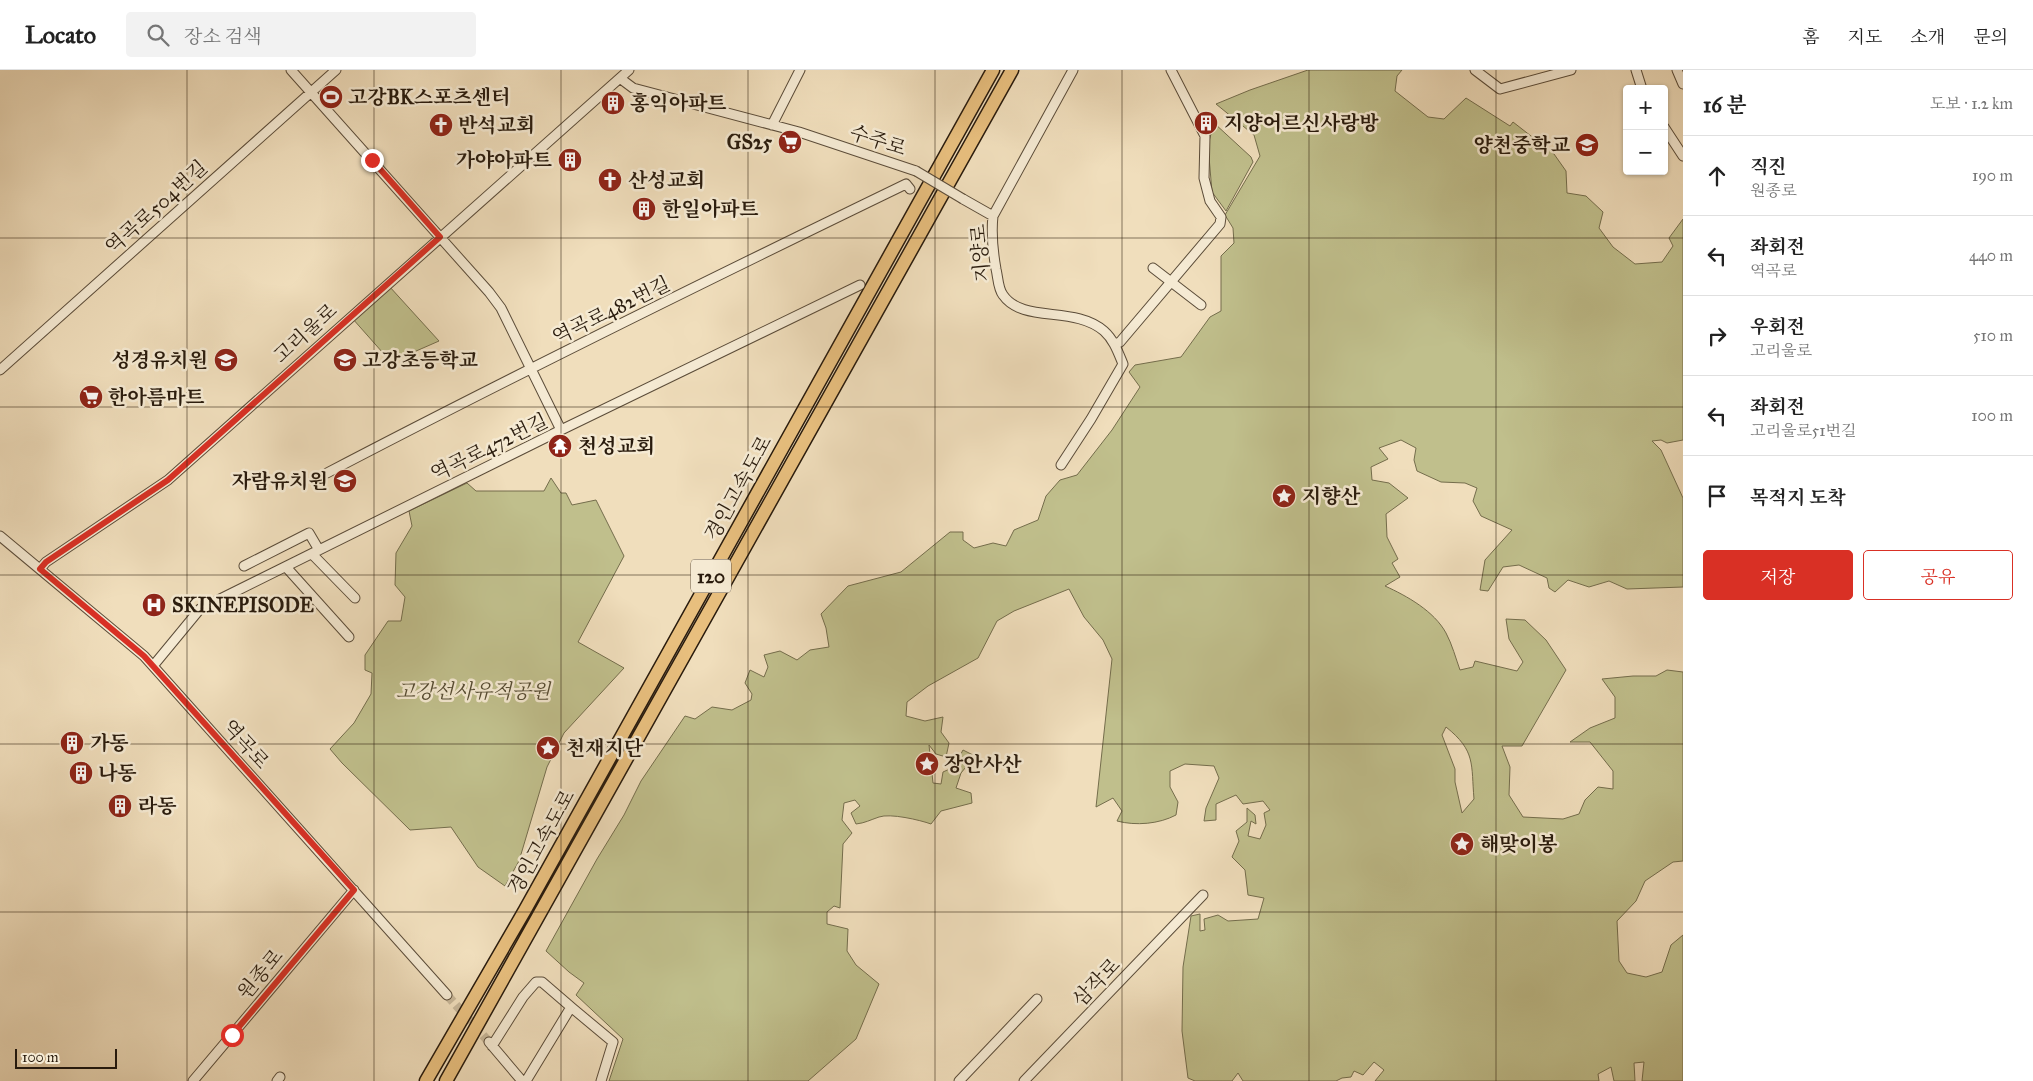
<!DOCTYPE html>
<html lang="ko">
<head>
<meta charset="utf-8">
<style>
  body { margin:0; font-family:"IM FELL Great Primer","Noto Serif KR",serif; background:#f2f2f2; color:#222 }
  .controls { position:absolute; right:15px; top:15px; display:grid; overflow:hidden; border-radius:5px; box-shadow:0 1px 4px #0004 }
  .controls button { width:45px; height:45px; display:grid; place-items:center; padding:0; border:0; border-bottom:1px solid #e0e0e0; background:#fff; color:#222; font:25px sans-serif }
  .scale { position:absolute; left:15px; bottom:12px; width:102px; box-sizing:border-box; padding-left:5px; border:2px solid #291b0d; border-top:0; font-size:14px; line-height:18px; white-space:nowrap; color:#291b0d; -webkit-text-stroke:4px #f5ead3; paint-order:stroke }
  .stop { position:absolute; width:15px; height:15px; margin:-11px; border:4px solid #d93025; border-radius:50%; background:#fff }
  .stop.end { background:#d93025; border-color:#fff; box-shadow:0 1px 5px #0008 }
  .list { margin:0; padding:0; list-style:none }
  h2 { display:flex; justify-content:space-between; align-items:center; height:65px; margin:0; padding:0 20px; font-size:21px }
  h2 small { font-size:16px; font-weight:400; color:#767676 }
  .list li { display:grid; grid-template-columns:32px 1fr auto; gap:15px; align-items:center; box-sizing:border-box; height:80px; padding:0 20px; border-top:1px solid #e0e0e0 }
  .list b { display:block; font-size:19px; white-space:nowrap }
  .list p { margin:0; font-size:16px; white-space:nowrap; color:#767676 }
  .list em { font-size:16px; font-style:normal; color:#767676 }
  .actions { display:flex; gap:10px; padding:15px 20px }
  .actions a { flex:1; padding:11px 0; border:1px solid #d93025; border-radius:5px; text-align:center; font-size:18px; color:#d93025 }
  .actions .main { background:#d93025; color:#fff }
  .icon { flex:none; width:28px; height:28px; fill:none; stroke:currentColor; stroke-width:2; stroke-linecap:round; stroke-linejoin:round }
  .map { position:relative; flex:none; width:1683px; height:1011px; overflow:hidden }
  header { display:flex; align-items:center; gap:30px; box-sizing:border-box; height:70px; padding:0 25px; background:#fff; border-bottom:1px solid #e0e0e0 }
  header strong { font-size:24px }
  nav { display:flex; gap:28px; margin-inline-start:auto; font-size:18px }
  .search { width:350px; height:45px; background:#f2f2f2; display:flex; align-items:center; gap:12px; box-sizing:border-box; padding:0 18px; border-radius:5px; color:#767676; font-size:19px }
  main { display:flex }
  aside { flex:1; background:#fff }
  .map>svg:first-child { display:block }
</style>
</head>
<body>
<header>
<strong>Locato</strong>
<div class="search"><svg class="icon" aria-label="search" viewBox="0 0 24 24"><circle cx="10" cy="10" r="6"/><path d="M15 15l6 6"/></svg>장소 검색</div>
<nav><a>홈</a><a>지도</a><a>소개</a><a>문의</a></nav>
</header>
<main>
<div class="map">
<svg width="1683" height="1011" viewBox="0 0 1683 1011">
  <rect width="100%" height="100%" fill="#f0debc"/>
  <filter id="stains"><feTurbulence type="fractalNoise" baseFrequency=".004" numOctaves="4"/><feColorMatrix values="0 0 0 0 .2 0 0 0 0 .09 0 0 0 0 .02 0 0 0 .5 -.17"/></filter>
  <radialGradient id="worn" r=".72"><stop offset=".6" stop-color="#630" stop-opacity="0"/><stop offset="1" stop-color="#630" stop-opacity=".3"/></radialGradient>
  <!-- green -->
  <path fill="#c0bf8c" stroke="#746d4c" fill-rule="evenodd" d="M1308 0H1402L1397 6 1395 21 1428 47 1444 49 1466 28 1510 56 1513 52 1554 84 1566 101 1567 123 1586 126 1603 142 1599 158 1613 177 1635 194 1662 192 1673 176 1669 168 1683 149V370L1667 373 1661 370 1652 371 1661 380 1683 428V517L1627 519 1609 511 1589 517 1568 510 1555 522 1549 518 1547 508 1519 495 1503 497 1488 521 1480 520 1485 490 1512 460 1481 446 1473 431 1477 418 1465 413 1441 412 1417 401 1414 390 1416 378 1401 370 1379 378 1388 389 1371 397 1372 410 1389 413 1408 428 1386 444 1387 467 1398 489 1392 493 1400 507 1385 516C1407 526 1434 541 1446 563 1452 574 1456 589 1460 600L1473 597 1475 591 1517 601 1523 592 1509 569 1506 549 1525 550 1546 570 1566 600 1522 676H1502L1510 697 1509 725 1523 747 1563 749 1579 744 1585 730 1598 717 1613 719V701L1590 672H1570L1590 658 1615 648V627L1602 609 1633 606H1656L1667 600 1683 602V791L1673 792 1645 811 1636 831 1617 851 1619 891 1627 903 1646 907 1662 902 1671 875 1683 865V1011H1642L1644 992 1634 993 1635 1011H1614L1611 997 1598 1004 1599 1011H1375L1384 1000 1374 992 1363 1005 1354 1001 1351 1007 1342 1008 1336 1011H1243L1238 1003 1232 1011H1195L1188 1008 1182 961 1183 897 1191 846 1200 844V861L1205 860 1204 849 1218 845 1228 851 1258 849 1264 828 1248 825 1245 800 1232 787 1239 771 1236 761 1247 752V738L1255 745 1256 754 1251 751 1248 766 1260 769 1266 755 1264 743 1270 740 1263 731 1243 734 1236 725 1216 734V750L1204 751 1206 738 1219 708 1214 696 1185 694 1170 701V717L1178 732 1176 745C1159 754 1136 756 1117 751L1122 741 1113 728 1096 737 1112 589 1103 570 1084 547 1069 519 1014 541 997 551 978 588 928 616 907 632 906 646 925 651 943 647 941 662 949 673 946 687 936 684 929 675 933 713 941 714 943 702 954 697 963 680 975 686 961 703 956 718 971 723 972 733 941 741 931 754C920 750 890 743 879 747 870 750 865 753 856 754L851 743 860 736 855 730 844 733 842 750 852 763 843 774 840 838 834 836 827 842V854L848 859 847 881 856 895 879 914 856 969 808 1011H609L623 969 576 925 584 913 569 902 546 881 597 789 624 745 641 711 685 646 695 649 712 637 732 640 751 630 752 624 745 613 750 600 764 607 768 597 764 585 780 581 797 590 810 580 829 577 826 558 821 544 848 516 901 502 950 462H963V470L974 478 993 473 1006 476 1014 460 1038 450 1046 426 1060 410 1077 405 1112 360 1140 317 1129 302 1135 295 1181 287 1210 247 1221 241V186L1234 173 1233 158 1225 145 1260 86 1254 65 1216 34 1250 20ZM1446 657C1476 681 1471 694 1474 729L1462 743 1455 712V699L1442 665Z
    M1214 53 1251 87 1253 92 1226 141 1212 122 1208 75Z
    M389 216 439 271 391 292 352 248Z
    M551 408 561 423H566L572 435 596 430 624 486 578 572 624 598 564 663 547 697 519 791 505 816 478 797 451 757 410 760 342 693 330 679 354 653 371 624 372 603 365 600V585L388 551H401L405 527 395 515 396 483 412 456 409 441 467 413 476 421H544Z"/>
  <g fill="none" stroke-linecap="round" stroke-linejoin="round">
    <!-- minor-tunnel -->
    <path stroke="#c8b799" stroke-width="9" stroke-dasharray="9 4.5" stroke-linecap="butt" d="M447 925 489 972"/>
    <!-- minor casing -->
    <g stroke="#5b4c39" stroke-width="11">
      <path id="minor" d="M291 0 489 222 501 238 561 360
        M1475 0 1500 19 1571 0
        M1636 0 1642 19
        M1677 0 1683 14
        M621 9 633 18 799 62 916 101
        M772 55 800 0
        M1664 57 1683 86
        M963 129 993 146
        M1153 198 1201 235
        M1115 274 1120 272 1220 154 1221 147 1210 131 1204 108 1205 66 1171 0
        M0 300 336 0
        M1061 395 1091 349 1123 294C1118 282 1114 270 1104 261 1074 235 1023 254 1003 225 998 219 998 207 996 199 993 182 991 164 993 146L1073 0
        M327 403C518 303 712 208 906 114L910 119
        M0 466 144 586 447 925
        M312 484 355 528
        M244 496 309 463 319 480
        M286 497 349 567
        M40 499 46 492 168 410 629 0
        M153 596 200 539 561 360 860 215
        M489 972 522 1011
        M492 976 523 927 536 912H542L571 937
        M193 1011 354 820
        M277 1011 280 1007
        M526 1011 571 937 613 972 601 1011
        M959 1011 1037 929
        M1024 1011 1203 825"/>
    </g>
    <!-- highway casing -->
    <g stroke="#291b0d" stroke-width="15">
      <path id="highway" d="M426 1011 525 840 993 0
        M446 1011 1012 0"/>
    </g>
    <!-- minor -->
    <use href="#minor" stroke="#f5ead3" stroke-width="9"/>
    <!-- highway -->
    <use href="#highway" stroke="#e8bf7e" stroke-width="12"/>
    <!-- minor-bridge casing -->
    <g stroke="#5b4c39" stroke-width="11" stroke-linecap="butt">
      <path id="minor-bridge" d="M916 101 963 129"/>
    </g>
    <!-- minor-bridge -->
    <use href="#minor-bridge" stroke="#f5ead3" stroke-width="9"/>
  </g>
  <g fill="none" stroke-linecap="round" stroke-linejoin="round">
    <!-- route -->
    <path stroke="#d93025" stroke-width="6" d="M232 965 354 820 144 586 40 499 46 492 168 410 440 167 372 90"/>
  </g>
  <!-- grid -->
  <path fill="none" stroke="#291b0d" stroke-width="1" stroke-opacity="0.55" d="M187 0V1011M374 0V1011M561 0V1011M748 0V1011M935 0V1011M1122 0V1011M1309 0V1011M1496 0V1011M0 168H1683M0 337H1683M0 505H1683M0 674H1683M0 842H1683"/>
  <!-- icons -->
  <defs>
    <g id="stadium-disc" transform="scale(1.25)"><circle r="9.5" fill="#8f2418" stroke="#f5ead3"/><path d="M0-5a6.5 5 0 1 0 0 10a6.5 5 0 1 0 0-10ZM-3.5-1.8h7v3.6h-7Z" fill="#fff"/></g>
    <g id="building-disc" transform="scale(1.25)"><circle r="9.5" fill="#8f2418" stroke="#f5ead3"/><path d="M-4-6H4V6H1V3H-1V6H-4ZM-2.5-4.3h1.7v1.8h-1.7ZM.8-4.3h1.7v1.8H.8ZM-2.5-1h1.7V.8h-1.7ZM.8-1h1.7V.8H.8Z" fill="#fff"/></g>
    <g id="church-disc" transform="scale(1.25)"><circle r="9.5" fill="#8f2418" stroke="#f5ead3"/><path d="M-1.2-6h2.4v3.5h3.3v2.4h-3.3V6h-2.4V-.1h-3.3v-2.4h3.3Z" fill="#fff"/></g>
    <g id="supermarket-disc" transform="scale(1.25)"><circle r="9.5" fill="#8f2418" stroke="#f5ead3"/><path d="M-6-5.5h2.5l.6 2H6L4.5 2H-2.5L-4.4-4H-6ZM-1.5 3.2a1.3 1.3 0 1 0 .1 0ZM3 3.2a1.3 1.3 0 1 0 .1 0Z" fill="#fff"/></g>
    <g id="school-disc" transform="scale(1.25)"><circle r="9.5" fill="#8f2418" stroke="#f5ead3"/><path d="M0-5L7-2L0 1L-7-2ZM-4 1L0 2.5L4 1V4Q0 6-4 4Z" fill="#fff"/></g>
    <g id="temple-disc" transform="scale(1.25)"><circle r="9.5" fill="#8f2418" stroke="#f5ead3"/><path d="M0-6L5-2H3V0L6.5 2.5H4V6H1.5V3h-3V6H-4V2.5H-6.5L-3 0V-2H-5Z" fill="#fff"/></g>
    <g id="sight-disc" transform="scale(1.25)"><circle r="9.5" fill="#8f2418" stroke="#f5ead3"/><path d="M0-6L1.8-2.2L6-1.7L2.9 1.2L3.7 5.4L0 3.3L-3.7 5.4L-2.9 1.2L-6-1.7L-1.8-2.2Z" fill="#fff"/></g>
    <g id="hospital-disc" transform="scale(1.25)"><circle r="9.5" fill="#8f2418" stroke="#f5ead3"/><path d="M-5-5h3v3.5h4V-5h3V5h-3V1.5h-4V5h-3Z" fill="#fff"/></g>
  </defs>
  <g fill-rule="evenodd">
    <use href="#stadium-disc" x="331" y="27"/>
    <use href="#building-disc" x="613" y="33"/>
    <use href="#building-disc" x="1206" y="53"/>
    <use href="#church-disc" x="441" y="55"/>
    <use href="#supermarket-disc" x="790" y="72"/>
    <use href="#school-disc" x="1587" y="75"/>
    <use href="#building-disc" x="570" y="90"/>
    <use href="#church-disc" x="610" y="110"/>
    <use href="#building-disc" x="644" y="139"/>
    <use href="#school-disc" x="226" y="290"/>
    <use href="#school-disc" x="345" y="290"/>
    <use href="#supermarket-disc" x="91" y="327"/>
    <use href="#temple-disc" x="560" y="376"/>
    <use href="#school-disc" x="345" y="411"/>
    <use href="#sight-disc" x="1284" y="426"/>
    <use href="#hospital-disc" x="154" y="535"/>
    <use href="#building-disc" x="72" y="673"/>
    <use href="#sight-disc" x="548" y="678"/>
    <use href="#sight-disc" x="927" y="694"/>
    <use href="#building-disc" x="81" y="703"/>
    <use href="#building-disc" x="120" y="736"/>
    <use href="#sight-disc" x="1462" y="774"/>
  </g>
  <g text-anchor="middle" stroke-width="5" stroke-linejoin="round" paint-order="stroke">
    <!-- shield labels -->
    <rect fill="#f5ead3" stroke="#665948" stroke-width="1" x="691" y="489.5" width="40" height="33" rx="4"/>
    <g font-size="19" font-weight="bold" fill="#291b0d">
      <text x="711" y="513">120</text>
    </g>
    <!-- poi labels -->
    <g font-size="20" font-weight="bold" fill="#291b0d" stroke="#f5ead3" text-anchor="start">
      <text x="348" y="34">고강BK스포츠센터</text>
      <text x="630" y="40">홍익아파트</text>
      <text x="1224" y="60">지양어르신사랑방</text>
      <text x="458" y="62">반석교회</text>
      <text x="772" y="79" text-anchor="end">GS25</text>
      <text x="1570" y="82" text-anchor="end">양천중학교</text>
      <text x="552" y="97" text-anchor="end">가야아파트</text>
      <text x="628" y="117">산성교회</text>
      <text x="662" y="146">한일아파트</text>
      <text x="208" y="297" text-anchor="end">성경유치원</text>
      <text x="362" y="297">고강초등학교</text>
      <text x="108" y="334">한아름마트</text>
      <text x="578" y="383">천성교회</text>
      <text x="328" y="418" text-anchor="end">자람유치원</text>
      <text x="1302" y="433">지향산</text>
      <text x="172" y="542">SKINEPISODE</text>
      <text x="90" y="680">가동</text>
      <text x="566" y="685">천재지단</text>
      <text x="944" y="701">장안사산</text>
      <text x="98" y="710">나동</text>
      <text x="138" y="743">라동</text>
      <text x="1480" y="781">해맞이봉</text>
    </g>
    <!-- street labels -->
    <g font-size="20" fill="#291b0d" stroke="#f5ead3">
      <text transform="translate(878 70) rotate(18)" y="7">수주로</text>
      <text transform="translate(156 137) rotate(-42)" y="7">역곡로504번길</text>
      <text transform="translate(980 183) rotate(-95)" y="7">지양로</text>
      <text transform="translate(611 240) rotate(-26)" y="7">역곡로482번길</text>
      <text transform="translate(305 263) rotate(-42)" y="7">고리울로</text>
      <text transform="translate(489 377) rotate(-26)" y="7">역곡로472번길</text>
      <text transform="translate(738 418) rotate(-61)" y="7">경인고속도로</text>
      <text transform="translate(246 674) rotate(48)" y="7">역곡로</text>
      <text transform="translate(541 772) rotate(-61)" y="7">경인고속도로</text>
      <text transform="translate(260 904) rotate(-50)" y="7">원종로</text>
      <text transform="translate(1096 912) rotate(-46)" y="7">삼작로</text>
    </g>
    <!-- park labels -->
    <g font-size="20" font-style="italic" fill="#564c33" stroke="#f5ead3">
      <text x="473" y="628">고강선사유적공원</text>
    </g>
  </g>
  <rect width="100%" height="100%" filter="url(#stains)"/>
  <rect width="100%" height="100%" fill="url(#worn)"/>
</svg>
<div class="controls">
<button>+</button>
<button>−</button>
</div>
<div class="scale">100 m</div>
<div class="stop" style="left:232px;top:965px"></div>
<div class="stop end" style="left:372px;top:90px"></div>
</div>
<aside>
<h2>16 분<small>도보 · 1.2 km</small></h2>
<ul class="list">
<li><svg class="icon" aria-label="ahead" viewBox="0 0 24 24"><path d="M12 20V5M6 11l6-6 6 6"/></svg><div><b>직진</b><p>원종로</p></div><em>190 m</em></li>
<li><svg class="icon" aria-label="left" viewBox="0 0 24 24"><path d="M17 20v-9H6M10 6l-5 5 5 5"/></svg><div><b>좌회전</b><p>역곡로</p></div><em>440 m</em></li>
<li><svg class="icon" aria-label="right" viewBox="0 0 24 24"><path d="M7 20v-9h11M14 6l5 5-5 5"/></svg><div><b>우회전</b><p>고리울로</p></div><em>510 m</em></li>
<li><svg class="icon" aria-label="left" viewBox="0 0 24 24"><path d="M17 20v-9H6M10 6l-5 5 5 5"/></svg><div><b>좌회전</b><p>고리울로51번길</p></div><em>100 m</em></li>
<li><svg class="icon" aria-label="arrive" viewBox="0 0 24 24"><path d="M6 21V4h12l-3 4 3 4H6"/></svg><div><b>목적지 도착</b></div></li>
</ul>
<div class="actions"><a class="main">저장</a><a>공유</a></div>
</aside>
</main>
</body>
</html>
